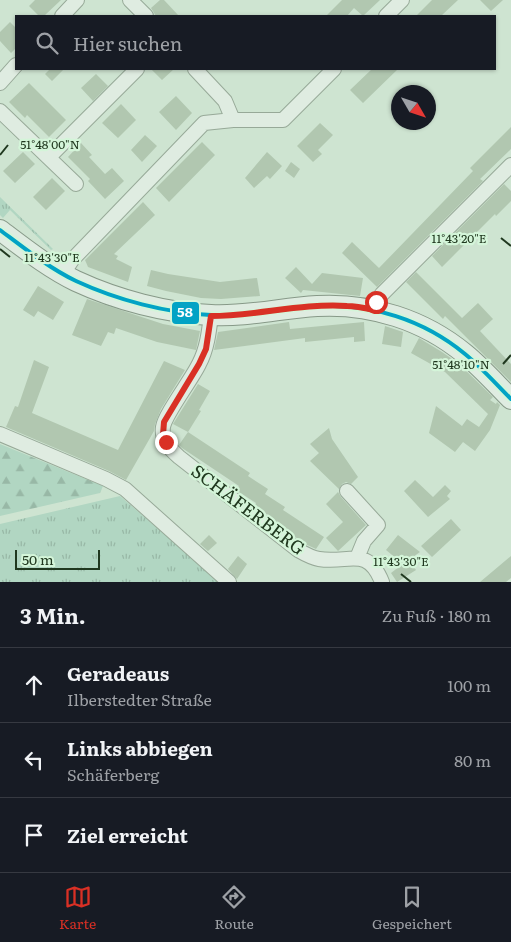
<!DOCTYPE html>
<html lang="de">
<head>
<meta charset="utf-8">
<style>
  body { margin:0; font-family:Literata,serif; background:#242831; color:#f1f3f6 }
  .compass { position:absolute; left:391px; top:85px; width:45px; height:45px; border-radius:50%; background:#171b24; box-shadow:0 1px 4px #0004; rotate:129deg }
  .scale { position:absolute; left:15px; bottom:12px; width:85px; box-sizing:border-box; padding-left:5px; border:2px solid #20381f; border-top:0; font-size:14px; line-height:18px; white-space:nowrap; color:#20381f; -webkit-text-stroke:4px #d4f5d9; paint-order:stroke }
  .stop { position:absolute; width:15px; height:15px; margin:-11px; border:4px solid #d93025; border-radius:50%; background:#fff }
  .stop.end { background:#d93025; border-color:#fff; box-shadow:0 1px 5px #0008 }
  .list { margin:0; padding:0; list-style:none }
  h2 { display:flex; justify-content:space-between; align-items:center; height:65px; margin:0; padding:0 20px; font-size:21px }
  h2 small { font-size:16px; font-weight:400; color:#9ea1a6 }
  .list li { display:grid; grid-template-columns:32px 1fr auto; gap:15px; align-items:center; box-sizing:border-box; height:75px; padding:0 20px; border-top:1px solid #363941 }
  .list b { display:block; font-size:19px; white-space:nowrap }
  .list p { margin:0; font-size:16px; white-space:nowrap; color:#9ea1a6 }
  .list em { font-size:16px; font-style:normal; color:#9ea1a6 }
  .icon { flex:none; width:28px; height:28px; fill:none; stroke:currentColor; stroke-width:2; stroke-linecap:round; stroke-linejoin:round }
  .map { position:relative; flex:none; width:511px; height:582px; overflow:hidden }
  .search { position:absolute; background:#171b24; box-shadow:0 1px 4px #0004; left:15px; right:15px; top:15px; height:55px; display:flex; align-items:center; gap:12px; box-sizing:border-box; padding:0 18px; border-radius:0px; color:#9ea1a6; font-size:19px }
  .sheet { height:290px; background:#171b24 }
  nav { display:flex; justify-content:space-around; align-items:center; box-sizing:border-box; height:70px; border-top:1px solid #363941; background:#171b24; font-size:14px; color:#9ea1a6 }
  nav a { display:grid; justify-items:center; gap:2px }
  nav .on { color:#d93025 }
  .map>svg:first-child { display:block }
</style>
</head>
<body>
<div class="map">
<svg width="511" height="582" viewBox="0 0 511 582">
  <defs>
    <pattern id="grass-tufts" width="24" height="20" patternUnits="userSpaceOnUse" patternTransform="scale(1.25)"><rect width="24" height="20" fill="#b1d6c2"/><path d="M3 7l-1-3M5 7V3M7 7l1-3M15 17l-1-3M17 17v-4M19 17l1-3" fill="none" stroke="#98b8a6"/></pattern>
    <pattern id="forest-firs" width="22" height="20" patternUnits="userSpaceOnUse" patternTransform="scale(1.25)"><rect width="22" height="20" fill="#b1d6c2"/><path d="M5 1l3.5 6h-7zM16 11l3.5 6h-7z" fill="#98b8a6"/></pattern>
  </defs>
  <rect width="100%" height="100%" fill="#cee4d1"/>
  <!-- grass -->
  <path fill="url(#grass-tufts)" d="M0 197 53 249 51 250 10 210 3 218 0 215Z
    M120 496 220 582H0V524Z"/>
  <!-- forest -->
  <path fill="url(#forest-firs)" d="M0 444 103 486 100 493 0 516Z"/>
  <!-- building -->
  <path fill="#b1c7b0" d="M35 0H61L44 16H39L29 6Z
    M160 0H164L179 16H156L151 8Z
    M342 0H380L363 16 354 8 347 16H326Z
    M432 0H458L441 16H416Z
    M480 0H503L491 11Z
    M10 22 16 28V48L11 53 0 41V32Z
    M50 69H64L52 81 45 74Z
    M151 69H174L162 80Z
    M372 69H398L363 103 350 90Z
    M96 74 108 86 93 101 81 88Z
    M29 83 66 120 49 137 27 115 25 118 9 102Z
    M176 96 192 113 176 130 159 112Z
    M121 104 136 120 118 138 102 123Z
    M320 123 333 135 318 150 322 154 313 162 297 146Z
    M511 127V149L480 179 483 181 377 287 342 253 352 242 379 268 473 171 470 168Z
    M145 135 157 146 142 162 131 150Z
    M202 142 215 155 169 202 156 188Z
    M81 143 92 155 89 157 105 174 112 168 124 181 105 199 88 181 90 179 68 157Z
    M23 152 35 164 15 183 3 171Z
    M267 152 282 166 270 179 267 176 254 188 245 178Z
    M291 162 300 169 294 178 285 171Z
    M52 178 65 191 46 210 33 197Z
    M504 184 511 191V201L496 216 495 214 442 267 432 256Z
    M143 202 155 215 114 254 118 256 116 259 132 267 128 282 88 267 85 260Z
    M296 267 312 284 322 273 363 278 360 296 303 290 301 293 285 278Z
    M151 270 168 274 220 282 257 278 260 296 221 299 201 298 166 291 147 286Z
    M416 272 462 318 478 303 493 319 480 331 511 364V382L445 316 443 319 406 282Z
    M38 286 64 302 53 320 38 311 34 317 23 310Z
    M87 299 163 324 200 331 196 350 157 342 116 328 114 334 108 332 101 346 72 335Z
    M289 322 290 329 364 322 365 341 354 342V337L305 342V338L214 350 218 332Z
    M385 326 403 332 401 347 382 344Z
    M419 338 442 352 458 363 493 397 490 400 496 404 497 402 500 405 490 430 475 451 463 442 455 452 429 433 436 406 462 426 467 419 479 427 488 414 445 372 411 353Z
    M34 360 49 367 32 413 118 450 164 361 185 370 161 409 155 424 154 431 126 480 109 471 6 427 15 406 18 407Z
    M198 384 210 391 199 410 201 411 188 432 173 424Z
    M329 428 332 439 358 477 351 484 346 482 342 484 339 489 310 461 319 453 310 444Z
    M188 432 250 473 248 476 268 489 265 494 285 507 283 510 324 537 316 549 303 543 255 505 256 503 236 490 239 486 182 448 179 445Z
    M415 480 433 497 445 485 451 491 447 496 450 499 428 517 404 491Z
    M338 492 341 497 366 525 338 551 326 538 343 522 326 504Z
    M451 519 461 530 432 557 421 546Z
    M209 535 217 543 208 551 200 544Z
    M398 535 420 552 403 564 386 550Z
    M238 556 247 564 237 579 228 569Z
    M511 556V578L506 582H480Z
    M408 560 416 570 397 582 391 573Z"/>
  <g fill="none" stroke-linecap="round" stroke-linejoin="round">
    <!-- street casing -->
    <g stroke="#97a998" stroke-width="16">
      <path id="street" d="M130 0 146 16
        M62 16 77 0
        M386 16 402 0
        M195 69 225 101 233 120
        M0 83 16 65
        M0 111 76 184
        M49 157 137 69
        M63 274 72 260 204 123 233 120H283L334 69
        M373 310 376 302 382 294 511 165
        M211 315C209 332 207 349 199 364 192 379 165 414 163 427 161 440 170 449 179 457L298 550C305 554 312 558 319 559 349 564 367 545 382 582
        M0 434 106 479 125 489 229 582
        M347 491 378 525 364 541 357 558"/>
    </g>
    <!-- secondary casing -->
    <g stroke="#879988" stroke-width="22">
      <path id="secondary" d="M0 230C24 248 49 268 76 281 117 300 166 313 211 315 247 317 282 308 317 306 371 303 424 320 465 354 481 367 496 384 511 399"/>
    </g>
    <!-- street -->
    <use href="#street" stroke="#dfece1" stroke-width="14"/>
    <!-- secondary -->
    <use href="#secondary" stroke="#dfece1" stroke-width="20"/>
    <!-- bus-1 casing -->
    <g stroke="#d4f5d9" stroke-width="8">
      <path id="bus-1" d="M0 230C24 248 49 268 76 281 117 300 166 313 211 315 247 317 282 308 317 306 371 303 424 320 465 354 481 367 496 384 511 399"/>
    </g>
    <!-- bus-1 -->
    <use href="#bus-1" stroke="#02a3c5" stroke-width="4"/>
  </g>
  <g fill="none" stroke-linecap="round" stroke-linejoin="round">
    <!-- route -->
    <path stroke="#d93025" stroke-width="6" d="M166 442 163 435 164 422 199 364 206 349 211 316C256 316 301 303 347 306 355 306 365 308 374 310L376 302"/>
  </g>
  <!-- ticks -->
  <path fill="none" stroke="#20381f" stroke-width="2" d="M0 155 8 145M501 238 511 246M0 249 10 257M503 364 511 355M401 574 411 582"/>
  <g text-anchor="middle" stroke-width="4.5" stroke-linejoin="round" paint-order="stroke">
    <!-- street labels -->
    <g font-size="18" fill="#20381f" stroke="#d4f5d9">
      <text transform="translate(248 510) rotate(37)" y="6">SCHÄFERBERG</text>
    </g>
  </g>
  <g font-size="12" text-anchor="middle" fill="#20381f" stroke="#d4f5d9" stroke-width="4.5" stroke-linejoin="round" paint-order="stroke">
    <text x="50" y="149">51°48'00"N</text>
    <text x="459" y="243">11°43'20"E</text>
    <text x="52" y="262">11°43'30"E</text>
    <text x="461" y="369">51°48'10"N</text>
    <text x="401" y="566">11°43'30"E</text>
  </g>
  <rect stroke="#d4f5d9" stroke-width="2" x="171" y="301" width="29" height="24" rx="5" fill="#02a3c5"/>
  <g font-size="14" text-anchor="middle" font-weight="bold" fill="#fff">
    <text x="185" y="317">58</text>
  </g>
</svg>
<svg class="compass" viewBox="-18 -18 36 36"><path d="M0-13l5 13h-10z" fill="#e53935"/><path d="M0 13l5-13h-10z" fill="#9ea1a6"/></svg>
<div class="scale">50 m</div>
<div class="stop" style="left:376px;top:302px"></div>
<div class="stop end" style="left:166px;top:442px"></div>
<div class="search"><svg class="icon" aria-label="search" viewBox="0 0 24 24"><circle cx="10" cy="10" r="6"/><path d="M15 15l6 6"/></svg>Hier suchen</div>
</div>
<section class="sheet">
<h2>3 Min.<small>Zu Fuß · 180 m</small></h2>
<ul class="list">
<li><svg class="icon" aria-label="ahead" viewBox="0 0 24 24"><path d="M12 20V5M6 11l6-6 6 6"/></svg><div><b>Geradeaus</b><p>Ilberstedter Straße</p></div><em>100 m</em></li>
<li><svg class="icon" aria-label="left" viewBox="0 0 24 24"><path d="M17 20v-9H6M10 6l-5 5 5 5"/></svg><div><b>Links abbiegen</b><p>Schäferberg</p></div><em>80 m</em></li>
<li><svg class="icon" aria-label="arrive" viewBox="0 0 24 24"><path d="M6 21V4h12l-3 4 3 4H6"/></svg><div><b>Ziel erreicht</b></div></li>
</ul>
</section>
<nav>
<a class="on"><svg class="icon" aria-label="map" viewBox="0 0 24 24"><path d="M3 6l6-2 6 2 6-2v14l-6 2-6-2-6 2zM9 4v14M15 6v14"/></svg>Karte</a>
<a><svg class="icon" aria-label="directions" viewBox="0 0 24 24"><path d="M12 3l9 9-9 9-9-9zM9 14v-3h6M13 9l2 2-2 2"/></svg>Route</a>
<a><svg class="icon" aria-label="saved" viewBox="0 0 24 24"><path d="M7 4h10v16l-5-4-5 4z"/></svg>Gespeichert</a>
</nav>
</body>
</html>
